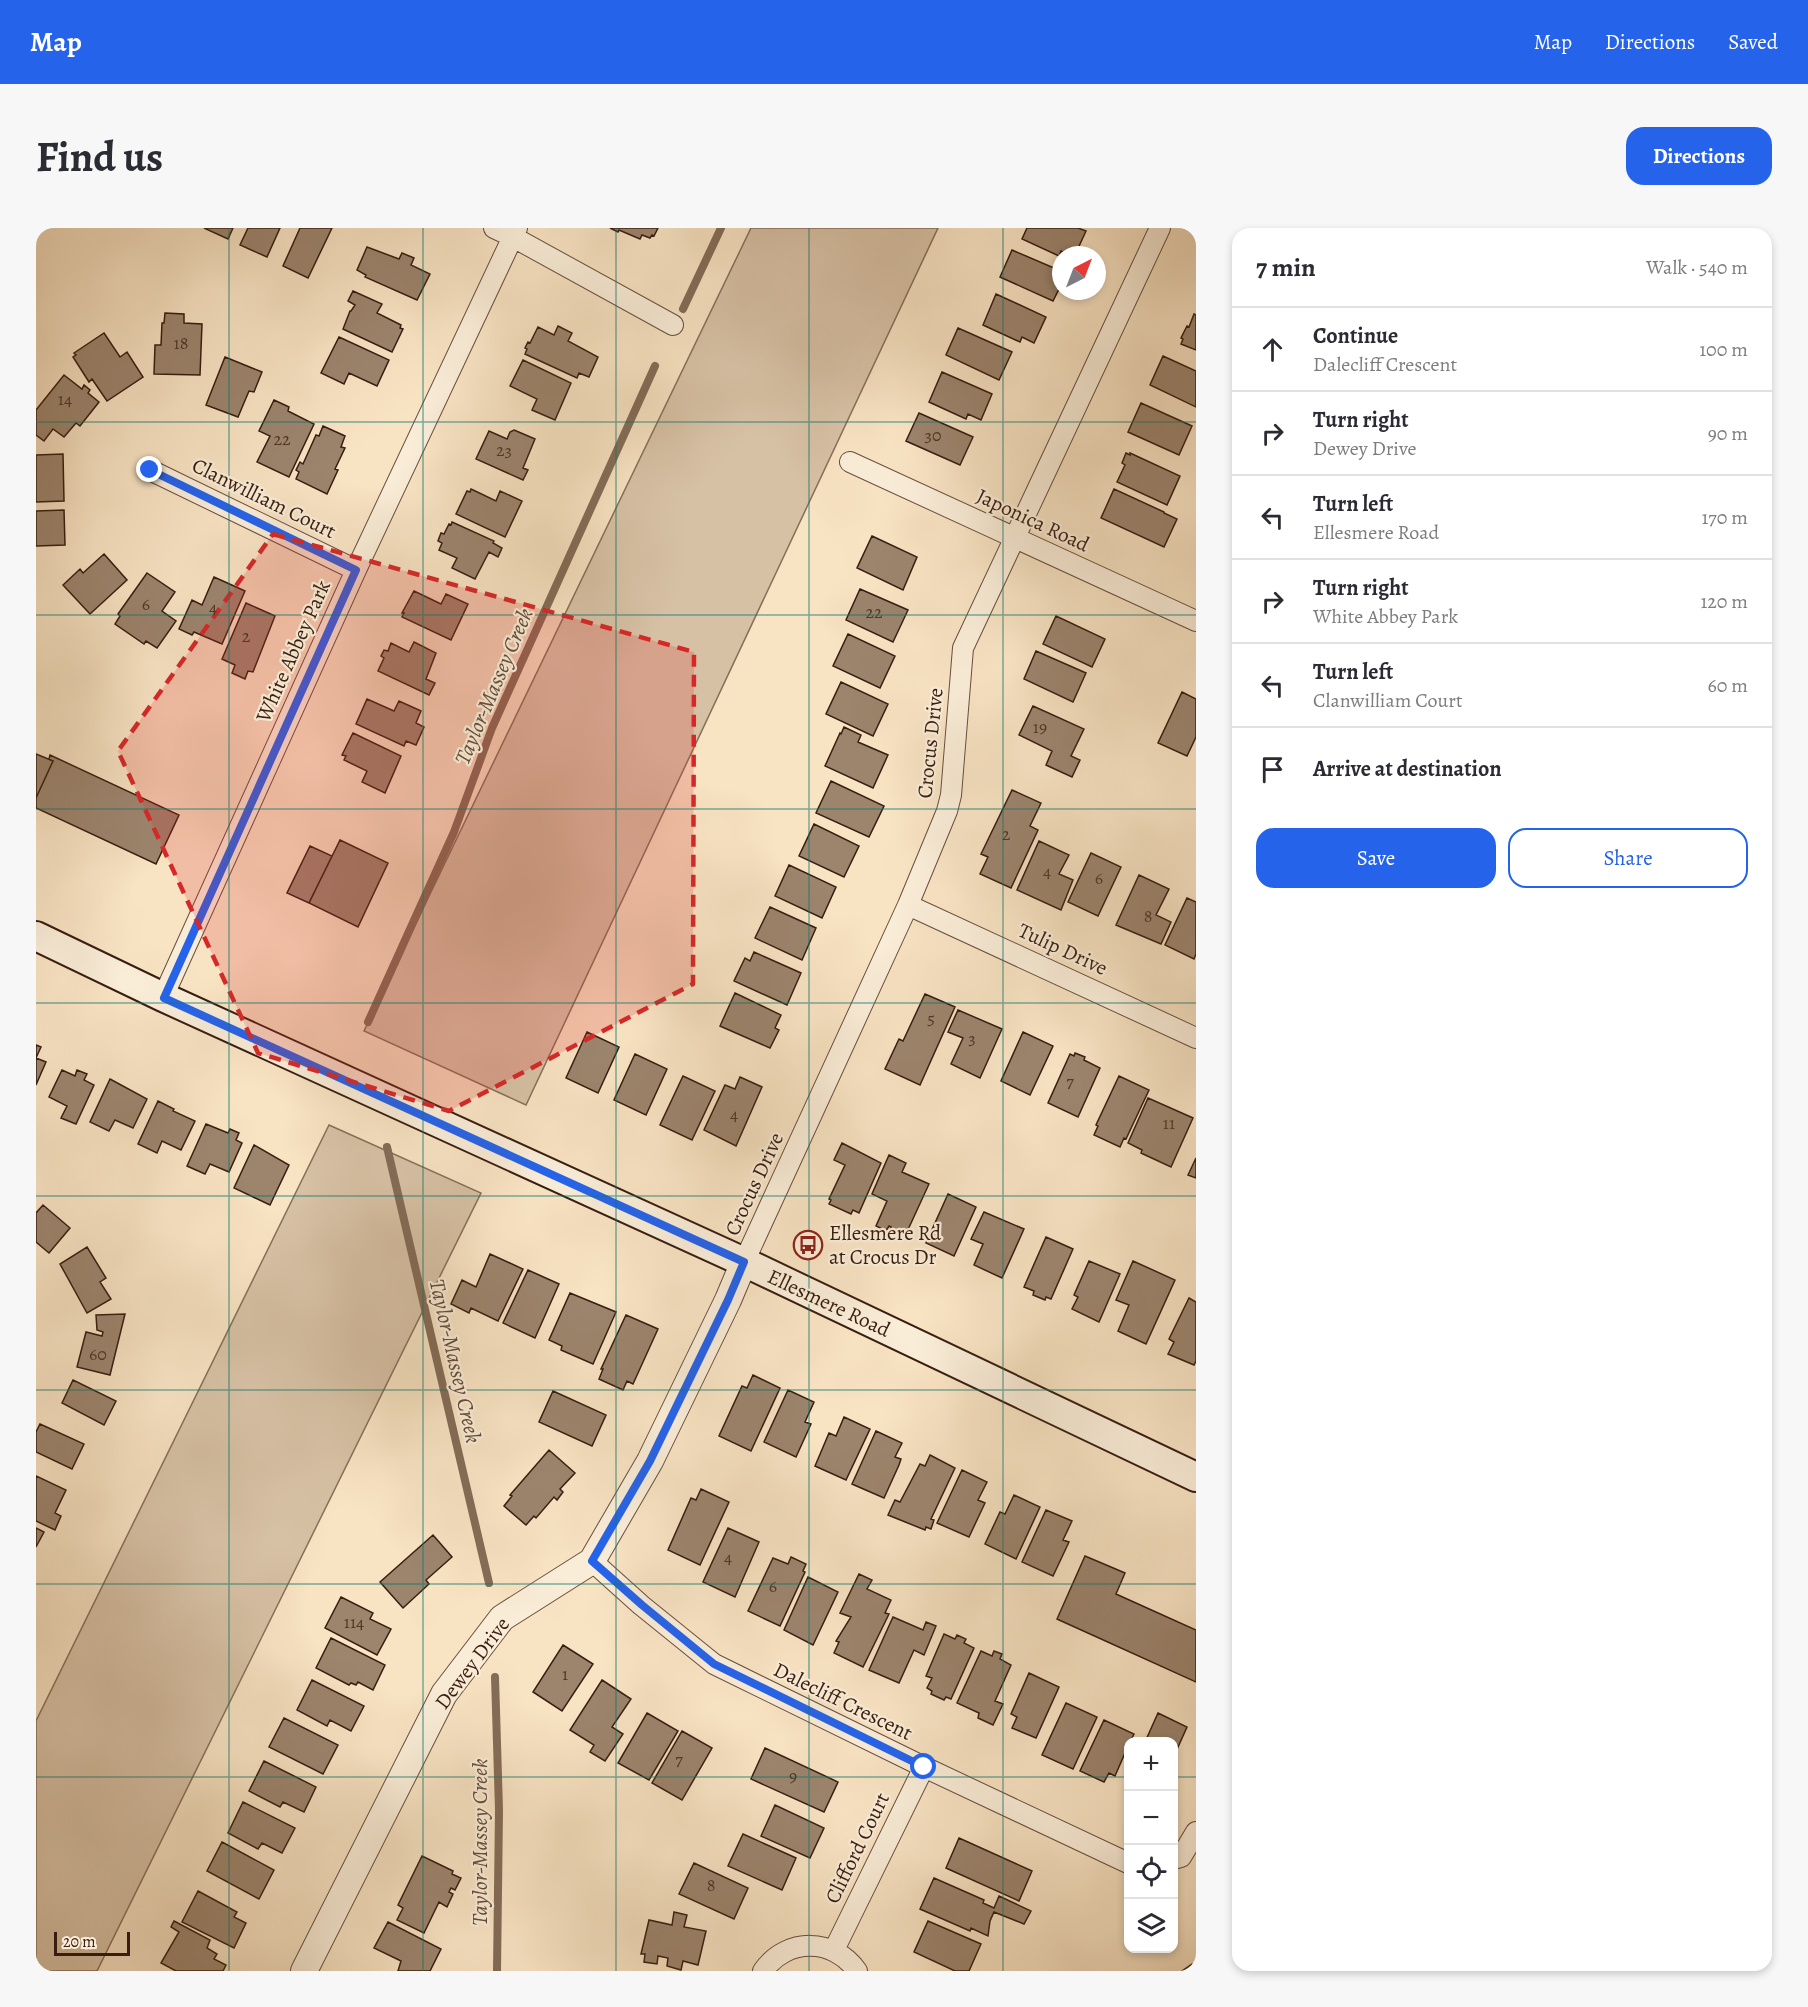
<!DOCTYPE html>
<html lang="en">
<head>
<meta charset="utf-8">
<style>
  body { margin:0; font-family:Alegreya,serif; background:#f7f7f7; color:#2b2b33 }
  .controls { position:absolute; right:18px; bottom:18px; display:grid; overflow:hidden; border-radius:12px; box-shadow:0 3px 9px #0003 }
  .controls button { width:54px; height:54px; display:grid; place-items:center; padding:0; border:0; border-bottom:2px solid #e1e1e2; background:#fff; color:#2b2b33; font:30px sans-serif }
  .compass { position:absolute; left:1016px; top:18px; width:54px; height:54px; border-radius:50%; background:#fff; box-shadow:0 3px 9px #0003; rotate:42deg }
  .scale { position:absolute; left:18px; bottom:15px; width:76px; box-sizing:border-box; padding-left:6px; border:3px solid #381d10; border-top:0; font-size:16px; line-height:21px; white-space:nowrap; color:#381d10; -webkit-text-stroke:4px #faedd8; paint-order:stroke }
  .stop { position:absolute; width:18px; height:18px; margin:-14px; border:4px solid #2563eb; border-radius:50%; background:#fff }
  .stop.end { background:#2563eb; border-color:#fff; box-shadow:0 2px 6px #0008 }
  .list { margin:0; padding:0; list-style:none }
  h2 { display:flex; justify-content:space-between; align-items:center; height:78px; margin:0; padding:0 24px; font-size:26px }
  h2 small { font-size:20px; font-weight:400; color:#7c7c81 }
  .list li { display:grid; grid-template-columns:39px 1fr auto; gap:18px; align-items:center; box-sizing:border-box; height:84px; padding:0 24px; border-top:2px solid #e1e1e2 }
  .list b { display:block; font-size:22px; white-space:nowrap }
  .list p { margin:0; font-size:20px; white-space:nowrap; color:#7c7c81 }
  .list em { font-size:20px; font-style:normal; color:#7c7c81 }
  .actions { display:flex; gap:12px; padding:18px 24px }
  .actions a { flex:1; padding:14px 0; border:2px solid #2563eb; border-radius:18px; text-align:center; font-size:21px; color:#2563eb }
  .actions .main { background:#2563eb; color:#fff }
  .icon { flex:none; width:33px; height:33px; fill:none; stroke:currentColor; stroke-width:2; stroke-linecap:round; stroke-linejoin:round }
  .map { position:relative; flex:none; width:1160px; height:1743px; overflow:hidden; border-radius:18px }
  header { display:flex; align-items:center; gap:36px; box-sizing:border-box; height:84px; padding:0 30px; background:#2563eb; color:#fff }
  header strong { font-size:28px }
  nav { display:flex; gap:33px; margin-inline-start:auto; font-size:21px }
  .intro { display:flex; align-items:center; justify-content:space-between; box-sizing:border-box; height:144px; padding:0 36px }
  h1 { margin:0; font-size:42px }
  .button { padding:15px 27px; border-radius:18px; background:#2563eb; color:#fff; font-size:21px; font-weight:700 }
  main { display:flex; gap:36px; padding:0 36px }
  aside { flex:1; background:#fff; border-radius:18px; box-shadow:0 3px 9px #0003 }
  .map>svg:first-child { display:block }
</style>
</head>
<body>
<header>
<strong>Map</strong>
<nav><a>Map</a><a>Directions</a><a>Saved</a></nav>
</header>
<div class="intro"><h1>Find us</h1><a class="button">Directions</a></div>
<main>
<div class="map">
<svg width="1160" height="1743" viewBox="0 0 1160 1743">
  <rect width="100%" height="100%" fill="#f8e3c3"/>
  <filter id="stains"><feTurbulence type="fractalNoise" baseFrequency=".00333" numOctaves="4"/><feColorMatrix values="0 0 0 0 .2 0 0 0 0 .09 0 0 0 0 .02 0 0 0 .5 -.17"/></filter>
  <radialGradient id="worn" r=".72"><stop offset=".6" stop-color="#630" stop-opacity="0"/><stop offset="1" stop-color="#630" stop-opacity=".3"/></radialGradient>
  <!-- grass -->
  <path fill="#d7c1a5" stroke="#886f5a" stroke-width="1.5" d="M715 0H902L490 877 328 803Z
    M293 897 445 965 61 1743H0V1493Z"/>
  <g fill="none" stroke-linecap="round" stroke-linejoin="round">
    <!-- stream -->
    <path stroke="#846c57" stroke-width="8" d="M647 81 685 0
      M332 794 418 604 456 500 619 138
      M351 919 453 1355
      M459 1449 463 1582 461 1743"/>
  </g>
  <!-- building -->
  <path fill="#9c846d" stroke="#381d10" stroke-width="1.5" d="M168 0H197L192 11Z
    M212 0H244L231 29 204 17Z
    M264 0H296L272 50 247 38Z
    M574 0H622L618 8 616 7 614 10 606 7 604 11 583 2 582 4Z
    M991 0H1042L1050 3 1039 27H1033L1025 23 1023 28 986 11Z
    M331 19 363 31 366 25 378 30 375 37 394 46 381 72 329 49 330 47 321 42Z
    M976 22 1025 43V57L1017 73 964 49Z
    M317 63 346 76 341 85 365 97 364 100 367 101 356 124 307 101 314 83H315L319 77 312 73Z
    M960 66 1010 89 998 115 986 109 984 114 947 97Z
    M129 85 148 86V95L166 96 164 147 118 146 119 117H125L126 95H128Z
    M1158 86 1160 87V122L1145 116 1147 111 1145 110 1151 98 1153 99Z
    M522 98 536 105 532 113 562 129 553 149 543 145 541 150 489 126 491 121 489 120 492 114 494 115 502 99 518 107Z
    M922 100 976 124 963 152 910 127Z
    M68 105 84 129 91 124 107 149 71 173 56 151 53 154 37 129 40 127 38 125Z
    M303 109 353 132 341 158 313 145 308 156 285 145Z
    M1127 128 1160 143V179L1114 157Z
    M189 129 226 144 218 164 213 163 202 189 170 177Z
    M487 132 535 155 519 192 496 182 501 171 474 158Z
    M906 144 956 166 945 192 932 186 930 191 893 174Z
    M28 147 46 161 48 157 54 162 52 165 63 174 44 198 40 195 28 209 17 201 8 213 0 207V182Z
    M238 172 253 179 252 183 278 196 253 249 221 234 234 208 223 203Z
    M1105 175 1156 198 1143 227 1092 204Z
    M883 185 937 209 924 237 870 213Z
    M287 198 309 208 305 219 309 220 299 241 302 242 291 266 260 251 263 244 260 242 264 234 267 236 280 207 283 208Z
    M478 202 499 211 487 240 492 242 487 252 440 231 453 203 471 211 474 204Z
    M1090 225 1094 227V225L1144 248 1131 277 1081 254 1089 237 1086 235Z
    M27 226 28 273 0 274V227Z
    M435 261 460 273 464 263 486 273 469 309 420 286 431 263 434 264Z
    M1078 261 1128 284V285L1141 291 1128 319 1065 290Z
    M28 282 29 317 0 318V283Z
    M416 294 458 313 457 315 466 320 462 329 453 324 439 351 416 340 421 330 403 322 406 315 402 313 405 305 408 306 413 296 415 297Z
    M836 308 881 329 867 362 821 340Z
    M68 326 91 352 54 386 27 357 44 341 47 345Z
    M111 345 139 364 126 383 140 393 121 420 110 413 108 416 79 396 84 388 82 386Z
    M178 349 209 363 186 416 158 404 156 407 143 401 156 372 166 377Z
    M824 361 872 382 857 414 810 392Z
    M378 363 405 376 410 366 432 376 415 412 366 389 368 385H366Z
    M210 375 239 388 217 444 212 443 209 451 196 445 199 437 186 431Z
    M1020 388 1069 411 1056 439 1007 416Z
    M812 406 859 428 844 460 797 438Z
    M378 414 400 425 390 451 399 455 393 467 342 443 348 430 345 428 348 422 352 423 355 415 373 424Z
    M1000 423 1050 445 1037 474 988 451Z
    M805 454 852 476 837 508 790 486Z
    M1146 464 1160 471V509L1151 528 1122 515Z
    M331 471 358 483 363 473 385 483 380 495 388 499 380 517 370 513 368 518 320 496Z
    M997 478 1048 501 1035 528 1044 532 1036 549 1010 537 1016 523 983 507Z
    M808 499 825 507 822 514 852 527 837 560 789 538 804 505 805 506Z
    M317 505 365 528 349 565 326 554 331 543 308 532 310 528 306 527Z
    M0 526 17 533 0 570Z
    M14 527 143 587 120 636 0 580V570L17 533 13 531Z
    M795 553 848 578 833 609 780 585Z
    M976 562 1005 575 994 598 1002 602 975 660 944 646 952 629 945 626Z
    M778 596 823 618 808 649 763 628Z
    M304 612 352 635 322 699 273 675Z
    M1003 613 1033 627 1023 646 1037 652 1025 682 981 662Z
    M274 618 296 628 273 675 251 665Z
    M1055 625 1085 639 1062 688 1032 674Z
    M753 637 800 659 786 690 739 668Z
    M1103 647 1133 661 1120 687 1135 694 1125 716 1080 697Z
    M1151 670 1160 674V726L1158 731 1129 717Z
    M734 679 780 700 766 732 719 710Z
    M718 724 765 745 751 777 698 753 709 730 714 733Z
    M699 765 745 787 739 800 743 802 734 820 684 798Z
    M889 766 919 779 884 857 849 841 863 811 867 813Z
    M922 782 966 801 944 850 915 836 927 810 912 804Z
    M551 804 583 819 562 865 530 850Z
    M987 804 1017 818 994 867 965 853Z
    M0 817 5 819 0 830 10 834 0 857Z
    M1039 825 1049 829 1048 832 1064 840 1042 889 1012 875 1034 826 1038 828Z
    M599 826 631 841 610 887 578 872Z
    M26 842 39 848 41 842 51 846 48 852 58 857 40 896 25 890 31 878 13 869Z
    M647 848 679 863 656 912 624 897Z
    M1083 848 1113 862 1090 911 1088 910 1084 919 1058 907 1062 898 1060 897Z
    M704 849 726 859 700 918 668 902 689 857 699 861Z
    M74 851 111 871 97 900 79 892 73 903 54 894Z
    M1112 870 1157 890 1135 939 1105 925 1106 922 1092 915Z
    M122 873 138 881 137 883 159 893 145 922 126 913 121 925 102 916Z
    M170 896 192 905 194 901 203 905 200 912 206 915 193 944 174 936 169 946 151 938Z
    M806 915 845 935 823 985 817 982 815 986 793 976 795 972 793 971 809 937 798 932Z
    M218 917 253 937 234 977 198 960Z
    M853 927 870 935 866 944 893 956 870 1006 864 1003 863 1006 854 1002 855 999 853 998 850 1003 840 998 851 973 836 966Z
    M1160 930V950L1152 947Z
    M912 966 940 979 918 1028 890 1015Z
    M7 977 34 1000 13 1025 0 1014V985Z
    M948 984 988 1001 966 1050 938 1037 947 1016 935 1011Z
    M1010 1009 1037 1021 1015 1071 1010 1069 1009 1072 997 1067 998 1063 988 1059Z
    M51 1019 70 1050 64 1054 75 1071 51 1085 24 1036Z
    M454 1026 487 1041 462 1093 435 1080 433 1085 415 1076 426 1052 440 1059Z
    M1053 1033 1084 1046 1063 1094 1036 1081 1042 1069 1038 1067Z
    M1097 1033 1139 1052 1110 1116 1082 1103 1093 1077 1080 1072Z
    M492 1042 523 1056 499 1110 467 1095Z
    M534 1065 580 1084 557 1136 525 1122 526 1118 513 1112Z
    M1153 1070 1160 1074V1133L1158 1137 1132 1126 1138 1114 1133 1111Z
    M89 1086 74 1147 41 1139 50 1104 66 1108 67 1104 61 1102 60 1087Z
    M590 1087 622 1101 597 1156 591 1153 587 1162 563 1151 567 1141H565Z
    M717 1147 744 1160 715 1223 683 1208 706 1158 711 1160Z
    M37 1152 80 1173 68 1197 26 1175Z
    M752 1162 778 1174 769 1194 775 1196 760 1229 728 1214Z
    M517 1163 570 1187 556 1218 503 1194Z
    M808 1189 834 1201 810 1252 779 1238 793 1205 800 1208Z
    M4 1196 48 1216 36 1241 0 1224V1204Z
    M840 1203 866 1215 859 1229 865 1231 863 1237 848 1270 816 1256Z
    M513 1222 539 1245 524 1261 527 1264 521 1272 518 1269 500 1290 498 1288 490 1297 468 1278 476 1268 474 1267Z
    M894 1227 919 1240 895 1291 898 1292 895 1301 890 1299 889 1302 852 1287 859 1272 864 1274 884 1236 889 1238Z
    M926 1242 951 1254 942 1272 949 1275 933 1309 901 1295Z
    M0 1248 30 1262 19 1285 25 1288 19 1302 0 1293Z
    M665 1261 693 1274 664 1337 632 1322 655 1270 660 1272Z
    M978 1267 1004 1279 980 1331 949 1316 964 1284 969 1286Z
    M1010 1282 1036 1293 1027 1312 1033 1314 1017 1348 986 1334Z
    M0 1300 8 1304 0 1319Z
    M692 1300 723 1314 699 1369 667 1354Z
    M397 1307 416 1329 390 1352 393 1356 367 1380 344 1354Z
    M1049 1328 1089 1345 1080 1366 1160 1402V1454L1021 1391Z
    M755 1329 770 1336 767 1343 769 1344 744 1398 712 1383 737 1330 752 1336Z
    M823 1346 836 1352 831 1361 855 1372 849 1385 853 1386 827 1439 798 1425 803 1414 800 1413 815 1389 804 1385Z
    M772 1349 802 1364 777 1417 748 1402Z
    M305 1369 337 1385 334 1391 355 1401 341 1427 289 1400Z
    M857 1389 887 1402 890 1394 900 1398 888 1427 878 1422 863 1455 833 1442Z
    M908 1406 919 1411 921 1407 930 1411 928 1415 938 1420 915 1471 910 1469 908 1472 895 1466 896 1463 891 1460 896 1450 890 1448Z
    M295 1410 349 1437 337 1462 322 1454 320 1457 315 1455 313 1457 280 1440Z
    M527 1417 557 1436 526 1483 497 1464Z
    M945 1423 956 1428 958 1423 966 1426 964 1431 975 1437 959 1473 967 1476 957 1497 942 1490 943 1485 921 1475Z
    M993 1445 1023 1459 1000 1510 976 1500 981 1489 975 1486Z
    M276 1452 328 1478 315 1503 294 1492 291 1498 261 1482Z
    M566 1452 595 1471 576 1499 587 1506 569 1533 554 1524 558 1517 534 1502Z
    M1030 1475 1061 1489 1037 1541 1006 1527Z
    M611 1485 642 1503 613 1552 582 1535Z
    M1122 1485 1151 1499 1138 1528V1514H1109Z
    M248 1490 302 1517 287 1546 233 1519Z
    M1068 1492 1098 1506 1094 1514H1092V1518L1079 1548 1073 1545 1068 1554 1044 1543Z
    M646 1503 676 1520 646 1572 616 1555Z
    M729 1520 802 1554 788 1584 715 1551Z
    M228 1533 280 1559 268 1584 247 1574 244 1579 213 1563Z
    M207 1574 259 1600 246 1625 226 1615 222 1621 192 1605Z
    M739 1577 788 1600 774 1630 725 1608Z
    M707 1606 760 1630 746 1662 692 1638Z
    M923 1610 996 1643 983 1673 910 1640Z
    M186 1614 238 1642 223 1671 171 1643Z
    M386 1628 417 1643 416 1646 425 1650 419 1662 415 1660 413 1664 417 1666 411 1679 403 1674 388 1705 361 1692 367 1680 362 1677Z
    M658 1635 712 1660 698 1691 643 1666Z
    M898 1650 948 1672 947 1675 958 1680 963 1668 995 1683 988 1696 958 1684 954 1693 952 1708 935 1700 934 1703 884 1681Z
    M162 1663 201 1684 198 1689 210 1695 198 1720 146 1694Z
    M638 1684 651 1687 648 1699 670 1703 662 1737 647 1733 645 1742 631 1738 632 1730 622 1728 621 1736 608 1734 609 1726H605L613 1692 636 1697Z
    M138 1693 174 1712 171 1720 181 1726 178 1731 190 1737 187 1743H140L125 1735 143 1704 135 1699Z
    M892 1693 945 1716 933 1743H919L878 1724Z
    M352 1694 405 1721 394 1743H362L365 1733 338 1720Z
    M1156 1736 1160 1743H1146Z"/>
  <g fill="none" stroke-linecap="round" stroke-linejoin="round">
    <!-- minor casing -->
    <g stroke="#684e3d" stroke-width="22">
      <path id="minor" d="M458 0 477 9 637 97
        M814 234 1160 393
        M114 242 320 342
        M872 677 1160 810
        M127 769 320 342 481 0
        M708 1034 872 677 911 583 915 567 927 420 1124 0
        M556 1333 605 1377 678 1436 888 1539 1092 1635
        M1138 1631 1145 1629 1160 1604
        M798 1722 888 1539
        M727 1743C751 1709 798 1710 821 1743"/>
    </g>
    <!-- tertiary casing -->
    <g stroke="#684e3d" stroke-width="28">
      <path id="tertiary" d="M268 1743 408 1466 466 1390 556 1333 614 1233 692 1072 708 1034"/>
    </g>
    <!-- secondary casing -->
    <g stroke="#381d10" stroke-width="32">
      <path id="secondary" d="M0 708 127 769 708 1034 1160 1249"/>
    </g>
    <!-- minor -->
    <use href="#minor" stroke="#faedd8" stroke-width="20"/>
    <!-- tertiary -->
    <use href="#tertiary" stroke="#faedd8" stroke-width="26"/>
    <!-- secondary -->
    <use href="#secondary" stroke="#faedd8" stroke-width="28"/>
  </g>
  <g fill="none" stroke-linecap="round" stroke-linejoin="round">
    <!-- route -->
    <path stroke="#2563eb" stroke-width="8" d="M114 242 320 342 128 770 708 1034 692 1072 614 1233 556 1333 606 1377 678 1436 888 1539"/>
  </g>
  <!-- marked area -->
  <path fill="#d62828" fill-opacity="0.2" stroke="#d62828" stroke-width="4.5" stroke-dasharray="12 8" stroke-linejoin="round" d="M237 306 658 424 657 756 413 883 222 825 82 523Z"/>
  <!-- grid -->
  <path fill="none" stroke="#0f766e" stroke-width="1.5" stroke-opacity="0.55" d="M193 0V1743M387 0V1743M580 0V1743M773 0V1743M967 0V1743M0 194H1160M0 387H1160M0 581H1160M0 775H1160M0 968H1160M0 1162H1160M0 1356H1160M0 1549H1092M1138 1549H1160"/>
  <!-- icons -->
  <defs>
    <g id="bus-ring" transform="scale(1.5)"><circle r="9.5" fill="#faedd8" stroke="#8f2418" stroke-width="1.5"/><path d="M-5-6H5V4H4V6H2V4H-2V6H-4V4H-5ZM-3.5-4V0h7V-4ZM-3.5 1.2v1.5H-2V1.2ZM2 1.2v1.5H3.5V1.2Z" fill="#8f2418"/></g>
  </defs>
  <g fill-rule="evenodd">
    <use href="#bus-ring" x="772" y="1017"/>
  </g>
  <g text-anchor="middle" stroke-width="4.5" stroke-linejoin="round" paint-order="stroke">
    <!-- number labels -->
    <g font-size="18" fill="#513727">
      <text x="145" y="121">18</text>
      <text x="29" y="177">14</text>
      <text x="897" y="213">30</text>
      <text x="246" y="217">22</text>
      <text x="468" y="228">23</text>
      <text x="110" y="382">6</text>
      <text x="177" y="385">4</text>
      <text x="838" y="390">22</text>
      <text x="210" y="414">2</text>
      <text x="1004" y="505">19</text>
      <text x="970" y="612">2</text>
      <text x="1011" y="649">4</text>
      <text x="1063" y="656">6</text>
      <text x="1112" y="694">8</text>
      <text x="895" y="796">5</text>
      <text x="936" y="816">3</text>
      <text x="1034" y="859">7</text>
      <text x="698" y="892">4</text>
      <text x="1133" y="901">11</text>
      <text x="62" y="1132">60</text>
      <text x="692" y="1335">4</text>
      <text x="737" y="1364">6</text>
      <text x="318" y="1400">114</text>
      <text x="529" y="1452">1</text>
      <text x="643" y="1537">7</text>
      <text x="757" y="1554">9</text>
      <text x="675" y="1663">8</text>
    </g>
    <!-- street labels -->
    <g font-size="21" fill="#381d10" stroke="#faedd8">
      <text transform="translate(228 270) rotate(26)" y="7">Clanwilliam Court</text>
      <text transform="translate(997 292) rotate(25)" y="7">Japonica Road</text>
      <text transform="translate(257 423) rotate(-66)" y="7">White Abbey Park</text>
      <text transform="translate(894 515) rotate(-84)" y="7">Crocus Drive</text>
      <text transform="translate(1027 721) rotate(25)" y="7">Tulip Drive</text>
      <text transform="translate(718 956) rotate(-65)" y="7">Crocus Drive</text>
      <text transform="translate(793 1075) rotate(25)" y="7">Ellesmere Road</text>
      <text transform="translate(436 1435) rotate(-53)" y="7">Dewey Drive</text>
      <text transform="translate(807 1473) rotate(26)" y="7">Dalecliff Crescent</text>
      <text transform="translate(821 1620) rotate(-64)" y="7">Clifford Court</text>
    </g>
    <!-- poi labels -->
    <g font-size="21" fill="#381d10" stroke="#faedd8" text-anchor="start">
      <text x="793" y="1012">Ellesmere Rd<tspan x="793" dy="24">at Crocus Dr</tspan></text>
    </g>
    <!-- water labels -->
    <g font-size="22" font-style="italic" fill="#644b39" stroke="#faedd8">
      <text transform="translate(457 458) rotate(-67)" y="8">Taylor-Massey Creek</text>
      <text transform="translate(420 1133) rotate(77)" y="8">Taylor-Massey Creek</text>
      <text transform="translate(443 1614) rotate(-90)" y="8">Taylor-Massey Creek</text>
    </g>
  </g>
  <rect width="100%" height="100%" filter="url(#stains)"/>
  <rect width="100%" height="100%" fill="url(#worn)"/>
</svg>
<div class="controls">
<button>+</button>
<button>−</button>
<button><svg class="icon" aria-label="locate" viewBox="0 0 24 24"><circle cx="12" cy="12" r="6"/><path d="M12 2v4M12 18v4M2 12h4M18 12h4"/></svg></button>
<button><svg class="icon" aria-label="layers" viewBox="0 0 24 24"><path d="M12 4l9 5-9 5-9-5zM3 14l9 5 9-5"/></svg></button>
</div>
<svg class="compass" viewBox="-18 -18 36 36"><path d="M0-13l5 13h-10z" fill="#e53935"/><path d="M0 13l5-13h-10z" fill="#7c7c81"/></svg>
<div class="scale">20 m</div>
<div class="stop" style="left:888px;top:1539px"></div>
<div class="stop end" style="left:114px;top:242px"></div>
</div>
<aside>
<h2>7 min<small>Walk · 540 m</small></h2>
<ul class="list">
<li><svg class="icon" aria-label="ahead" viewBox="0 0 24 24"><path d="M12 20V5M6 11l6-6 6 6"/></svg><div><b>Continue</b><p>Dalecliff Crescent</p></div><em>100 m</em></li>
<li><svg class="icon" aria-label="right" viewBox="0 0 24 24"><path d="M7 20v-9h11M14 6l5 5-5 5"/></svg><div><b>Turn right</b><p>Dewey Drive</p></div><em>90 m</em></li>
<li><svg class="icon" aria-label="left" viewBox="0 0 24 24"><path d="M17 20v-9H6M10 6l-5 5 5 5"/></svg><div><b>Turn left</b><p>Ellesmere Road</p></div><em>170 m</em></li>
<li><svg class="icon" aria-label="right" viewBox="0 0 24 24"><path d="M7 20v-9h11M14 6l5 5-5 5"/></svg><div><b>Turn right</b><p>White Abbey Park</p></div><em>120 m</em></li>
<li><svg class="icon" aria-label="left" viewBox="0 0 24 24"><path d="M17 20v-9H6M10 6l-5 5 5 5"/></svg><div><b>Turn left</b><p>Clanwilliam Court</p></div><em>60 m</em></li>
<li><svg class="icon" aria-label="arrive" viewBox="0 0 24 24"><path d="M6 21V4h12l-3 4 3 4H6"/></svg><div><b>Arrive at destination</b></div></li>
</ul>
<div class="actions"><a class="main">Save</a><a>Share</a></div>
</aside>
</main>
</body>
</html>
